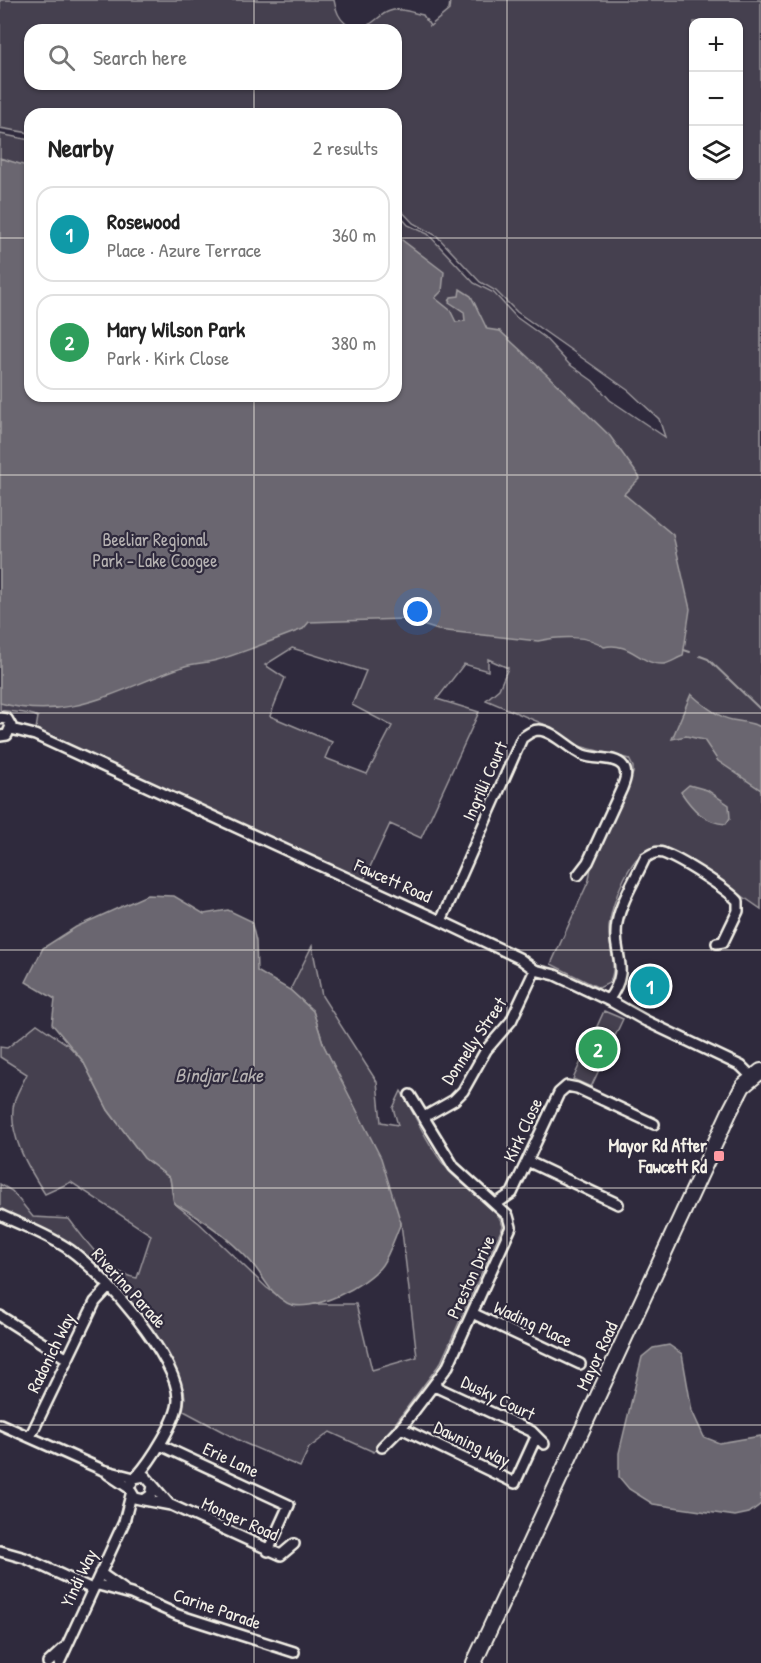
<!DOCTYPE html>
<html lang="en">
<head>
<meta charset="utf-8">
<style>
  body { margin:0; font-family:"Patrick Hand",sans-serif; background:#f2f2f2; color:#222 }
  .controls { position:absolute; right:18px; top:18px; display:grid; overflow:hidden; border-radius:12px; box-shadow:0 2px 4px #0004 }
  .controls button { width:54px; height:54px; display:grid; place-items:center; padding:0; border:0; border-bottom:2px solid #e0e0e0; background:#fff; color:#222; font:30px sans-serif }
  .you { position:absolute; left:418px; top:612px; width:21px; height:21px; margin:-15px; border:4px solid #fff; border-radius:50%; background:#1a73e8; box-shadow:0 0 0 9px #1a73e833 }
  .badge { display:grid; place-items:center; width:39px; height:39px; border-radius:50%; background:#7c3aed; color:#fff; font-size:20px; font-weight:700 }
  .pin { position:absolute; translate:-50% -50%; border:3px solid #fff; box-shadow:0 2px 6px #0006 }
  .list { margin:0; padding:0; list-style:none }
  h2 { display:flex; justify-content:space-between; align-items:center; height:78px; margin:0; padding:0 24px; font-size:26px }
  h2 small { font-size:20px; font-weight:400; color:#767676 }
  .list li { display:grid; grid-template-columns:39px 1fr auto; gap:18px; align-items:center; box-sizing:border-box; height:96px; margin:0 12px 12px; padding:0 12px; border:2px solid #e0e0e0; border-radius:18px }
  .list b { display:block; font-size:22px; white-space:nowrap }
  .list p { margin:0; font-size:20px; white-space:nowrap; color:#767676 }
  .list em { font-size:20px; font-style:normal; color:#767676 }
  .icon { flex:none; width:33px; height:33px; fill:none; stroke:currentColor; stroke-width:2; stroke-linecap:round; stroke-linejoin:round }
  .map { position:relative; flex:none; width:761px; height:1663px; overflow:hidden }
  .search { position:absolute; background:#fff; box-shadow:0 2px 4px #0004; left:24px; top:24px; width:378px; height:66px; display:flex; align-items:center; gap:15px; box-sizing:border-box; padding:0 21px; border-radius:18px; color:#767676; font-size:22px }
  .panel { position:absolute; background:#fff; box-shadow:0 2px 4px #0004; left:24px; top:108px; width:378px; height:294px; border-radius:18px }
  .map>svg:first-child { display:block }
</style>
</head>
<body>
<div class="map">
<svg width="761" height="1663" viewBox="0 0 761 1663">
  <rect width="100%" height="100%" fill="#2f2a3d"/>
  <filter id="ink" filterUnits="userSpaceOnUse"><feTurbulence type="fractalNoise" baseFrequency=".0167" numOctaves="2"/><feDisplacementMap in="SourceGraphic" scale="12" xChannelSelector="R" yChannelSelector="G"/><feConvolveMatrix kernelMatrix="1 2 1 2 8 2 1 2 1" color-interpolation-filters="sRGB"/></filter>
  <g filter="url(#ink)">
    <!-- green -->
    <path fill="#454050" stroke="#9c989c" stroke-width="1.5" fill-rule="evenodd" d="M0 0H334C337 19 349 35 370 24 376 21 382 13 390 11 400 7 413 13 423 15L430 26 449 10 450 0H761V909L709 873 659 847C632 845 610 905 609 929 608 949 619 966 609 983L599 988 551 964 589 880 591 867 633 773V767L629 759 579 746 548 726 486 700 499 689 508 668 488 659V671L464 664 437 699 479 712 421 838 390 824 363 882 36 729 38 717C27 711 11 713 0 710V134L30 140V396H396V211L408 225 428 234 474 283 494 293 516 317 544 337 569 364 593 381 610 400 665 437 659 419 629 391 517 312 496 291 480 282 437 236 413 223 396 205V114H30V133L0 128ZM694 22H738V176H694ZM30 30H396V84H30ZM292 648 366 671 352 705 392 726 367 774 325 758 332 742 270 716 285 678 265 665Z
      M312 946 322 996 377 1082 381 1122 398 1125 393 1108 401 1091C416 1117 429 1148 449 1171 466 1190 495 1201 503 1226L441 1362 374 1452 330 1432 309 1448 300 1467 244 1443 182 1410 185 1398 184 1391 151 1328 98 1269 71 1245 0 1211V1184L12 1191 33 1217 69 1219C86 1241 108 1274 137 1278L151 1235 71 1182 45 1194C29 1169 5 1131 15 1099 18 1091 23 1082 27 1074L0 1057V1047L7 1048 37 1024 68 1045 83 1061 108 1110 144 1158 170 1178 174 1203 199 1223 267 1288 290 1304H356L372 1370 417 1357 401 1223 349 1097 324 1046 313 1011 290 990Z
      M604 1011 623 1019 591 1087 573 1079Z"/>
    <!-- water -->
    <path fill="#6a6670" stroke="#a19ea0" stroke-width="1.5" d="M0 158 30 167V396H396L398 237 444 272 442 291 435 298 450 310 456 322 465 321 464 312 449 302 451 297 459 296 460 289 471 296 487 329 500 331 544 372 610 436 640 478 624 494 673 535 690 609 683 656C677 658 670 663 664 664 641 666 631 641 604 647 589 634 557 637 538 641L438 630 404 619 309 622 303 629C275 639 246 652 217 660 207 663 195 663 185 666 120 688 72 723 0 703Z
      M691 694C702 704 717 717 732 720 743 722 751 722 761 727V790L718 761 704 740 686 736 672 739Z
      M689 785 707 790 729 805 730 818 726 824C705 823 692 809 681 792Z
      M147 895 174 896 204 914 228 910 251 921 256 941 257 971 290 990 313 1011 324 1046 381 1158 401 1223C395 1236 390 1253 382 1265 368 1285 310 1315 287 1303 269 1293 264 1277 251 1262 229 1238 203 1219 174 1203L170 1178 144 1158 108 1110 83 1061 52 1024 55 999 26 982 43 948 76 927Z
      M669 1345 682 1354 692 1411 704 1437 719 1443 761 1436V1504L749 1513 735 1516 653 1504 629 1489 619 1477V1453L642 1357 653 1348Z"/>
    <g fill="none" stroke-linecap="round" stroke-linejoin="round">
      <!-- stream -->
      <path stroke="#a19ea0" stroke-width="2" d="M684 650 690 652
        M700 656 708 659 761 710"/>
      <!-- minor casing -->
      <g stroke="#f4f1e8" stroke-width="14">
        <path id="minor" d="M0 718 7 719 11 726 7 735 0 736
          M11 729 35 735 441 921 519 958 535 970 555 975 614 1003 646 1021 741 1066 752 1077
          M441 921 522 738C528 734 532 730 539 730 554 731 569 749 583 755 595 760 615 756 623 766 628 773 625 780 622 788L588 862 578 875
          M608 1000C633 967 611 955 617 923 621 901 636 878 645 858 651 854 656 851 663 853 680 859 726 888 738 901V911L723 942 717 943
          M424 1117 454 1100 463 1091 486 1050 511 1021 535 970
          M527 1161 618 1204
          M496 1204 512 1193 559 1093 567 1086 577 1088 654 1124
          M0 1215C23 1226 49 1235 70 1250 103 1273 179 1359 178 1400 178 1419 150 1462 137 1476
          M472 1313 580 1364
          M0 1316 66 1358
          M434 1386 531 1431 544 1444
          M0 1424 103 1470 134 1478
          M401 1428 515 1483 536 1437
          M30 1437 95 1302 108 1288
          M160 1445 289 1505 268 1551
          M382 1447 401 1428 448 1366 511 1227 508 1216 454 1167 410 1095
          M108 1474 129 1488
          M153 1486 151 1495 144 1500 135 1498 129 1488 134 1478 145 1476 169 1504
          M144 1500 171 1505 281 1555 294 1544
          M0 1551 25 1558 92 1589
          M100 1573 123 1589
          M95 1584 131 1594 178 1615 294 1652
          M48 1663 64 1648
          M59 1663 124 1522 131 1495"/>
      </g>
      <!-- secondary casing -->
      <g stroke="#f4f1e8" stroke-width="18">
        <path id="secondary" d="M474 1663 730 1111 743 1086 761 1071"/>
      </g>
      <!-- minor -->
      <use href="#minor" stroke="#2f2a3d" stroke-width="9"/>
      <!-- secondary -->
      <use href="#secondary" stroke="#2f2a3d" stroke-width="14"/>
    </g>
  </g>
  <!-- grid -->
  <path fill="none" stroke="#f4f1e8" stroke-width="1.5" stroke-opacity="0.55" d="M254 0V30M507 0V1663M254 84V114M0 238H30M396 238H761M254 396V1663M0 475H761M0 713H761M0 950H761M0 1188H761M0 1425H761"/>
  <!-- markers -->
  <rect fill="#ff9aa2" stroke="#2f2a3d" stroke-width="2" x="713" y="1150" width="12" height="12" rx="3"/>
  <g text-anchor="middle" stroke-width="4.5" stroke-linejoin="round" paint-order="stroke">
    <!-- park labels -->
    <g font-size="18" fill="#b7b3b3" stroke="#2f2a3d">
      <text x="155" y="546">Beeliar Regional<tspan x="155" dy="21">Park - Lake Coogee</tspan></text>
    </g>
    <!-- street labels -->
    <g font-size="18" fill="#f4f1e8" stroke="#2f2a3d">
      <text transform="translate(485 781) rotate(-66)" y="6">Ingrilli Court</text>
      <text transform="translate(393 881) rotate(24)" y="6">Fawcett Road</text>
      <text transform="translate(474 1041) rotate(-56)" y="6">Donnelly Street</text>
      <text transform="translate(523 1130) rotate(-65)" y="6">Kirk Close</text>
      <text transform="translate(471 1277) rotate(-65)" y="6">Preston Drive</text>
      <text transform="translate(129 1288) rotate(48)" y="6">Riverina Parade</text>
      <text transform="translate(533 1324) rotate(25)" y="6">Wading Place</text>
      <text transform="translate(51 1353) rotate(-64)" y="6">Radonich Way</text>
      <text transform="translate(597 1356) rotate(-65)" y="6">Mayor Road</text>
      <text transform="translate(498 1398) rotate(26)" y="6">Dusky Court</text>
      <text transform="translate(472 1444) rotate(26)" y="6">Dawning Way</text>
      <text transform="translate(231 1460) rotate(25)" y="6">Erie Lane</text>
      <text transform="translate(240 1519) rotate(24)" y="6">Monger Road</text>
      <text transform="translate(79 1578) rotate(-65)" y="6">Yindi Way</text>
      <text transform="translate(217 1609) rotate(19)" y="6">Carine Parade</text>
    </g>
    <!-- poi labels -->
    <g font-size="18" font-weight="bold" fill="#f4f1e8" stroke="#2f2a3d" text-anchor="end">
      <text x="707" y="1152">Mayor Rd After<tspan x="707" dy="21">Fawcett Rd</tspan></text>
    </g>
    <!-- water labels -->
    <g font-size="20" font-style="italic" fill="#b6b2b2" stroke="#2f2a3d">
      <text x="219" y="1082">Bindjar Lake</text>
    </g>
  </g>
</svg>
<div class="controls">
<button>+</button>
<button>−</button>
<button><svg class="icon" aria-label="layers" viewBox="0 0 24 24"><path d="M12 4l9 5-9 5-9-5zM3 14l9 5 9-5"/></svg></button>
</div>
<div class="you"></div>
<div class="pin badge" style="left:650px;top:986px;background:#0f9aa8">1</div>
<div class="pin badge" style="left:598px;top:1049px;background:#2e9e5b">2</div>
<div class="search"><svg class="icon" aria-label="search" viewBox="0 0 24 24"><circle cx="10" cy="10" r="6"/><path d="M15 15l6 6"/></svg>Search here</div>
<section class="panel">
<h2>Nearby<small>2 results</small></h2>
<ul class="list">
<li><span class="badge" style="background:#0f9aa8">1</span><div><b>Rosewood</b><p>Place · Azure Terrace</p></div><em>360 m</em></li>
<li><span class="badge" style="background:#2e9e5b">2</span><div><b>Mary Wilson Park</b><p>Park · Kirk Close</p></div><em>380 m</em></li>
</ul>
</section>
</div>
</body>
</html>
